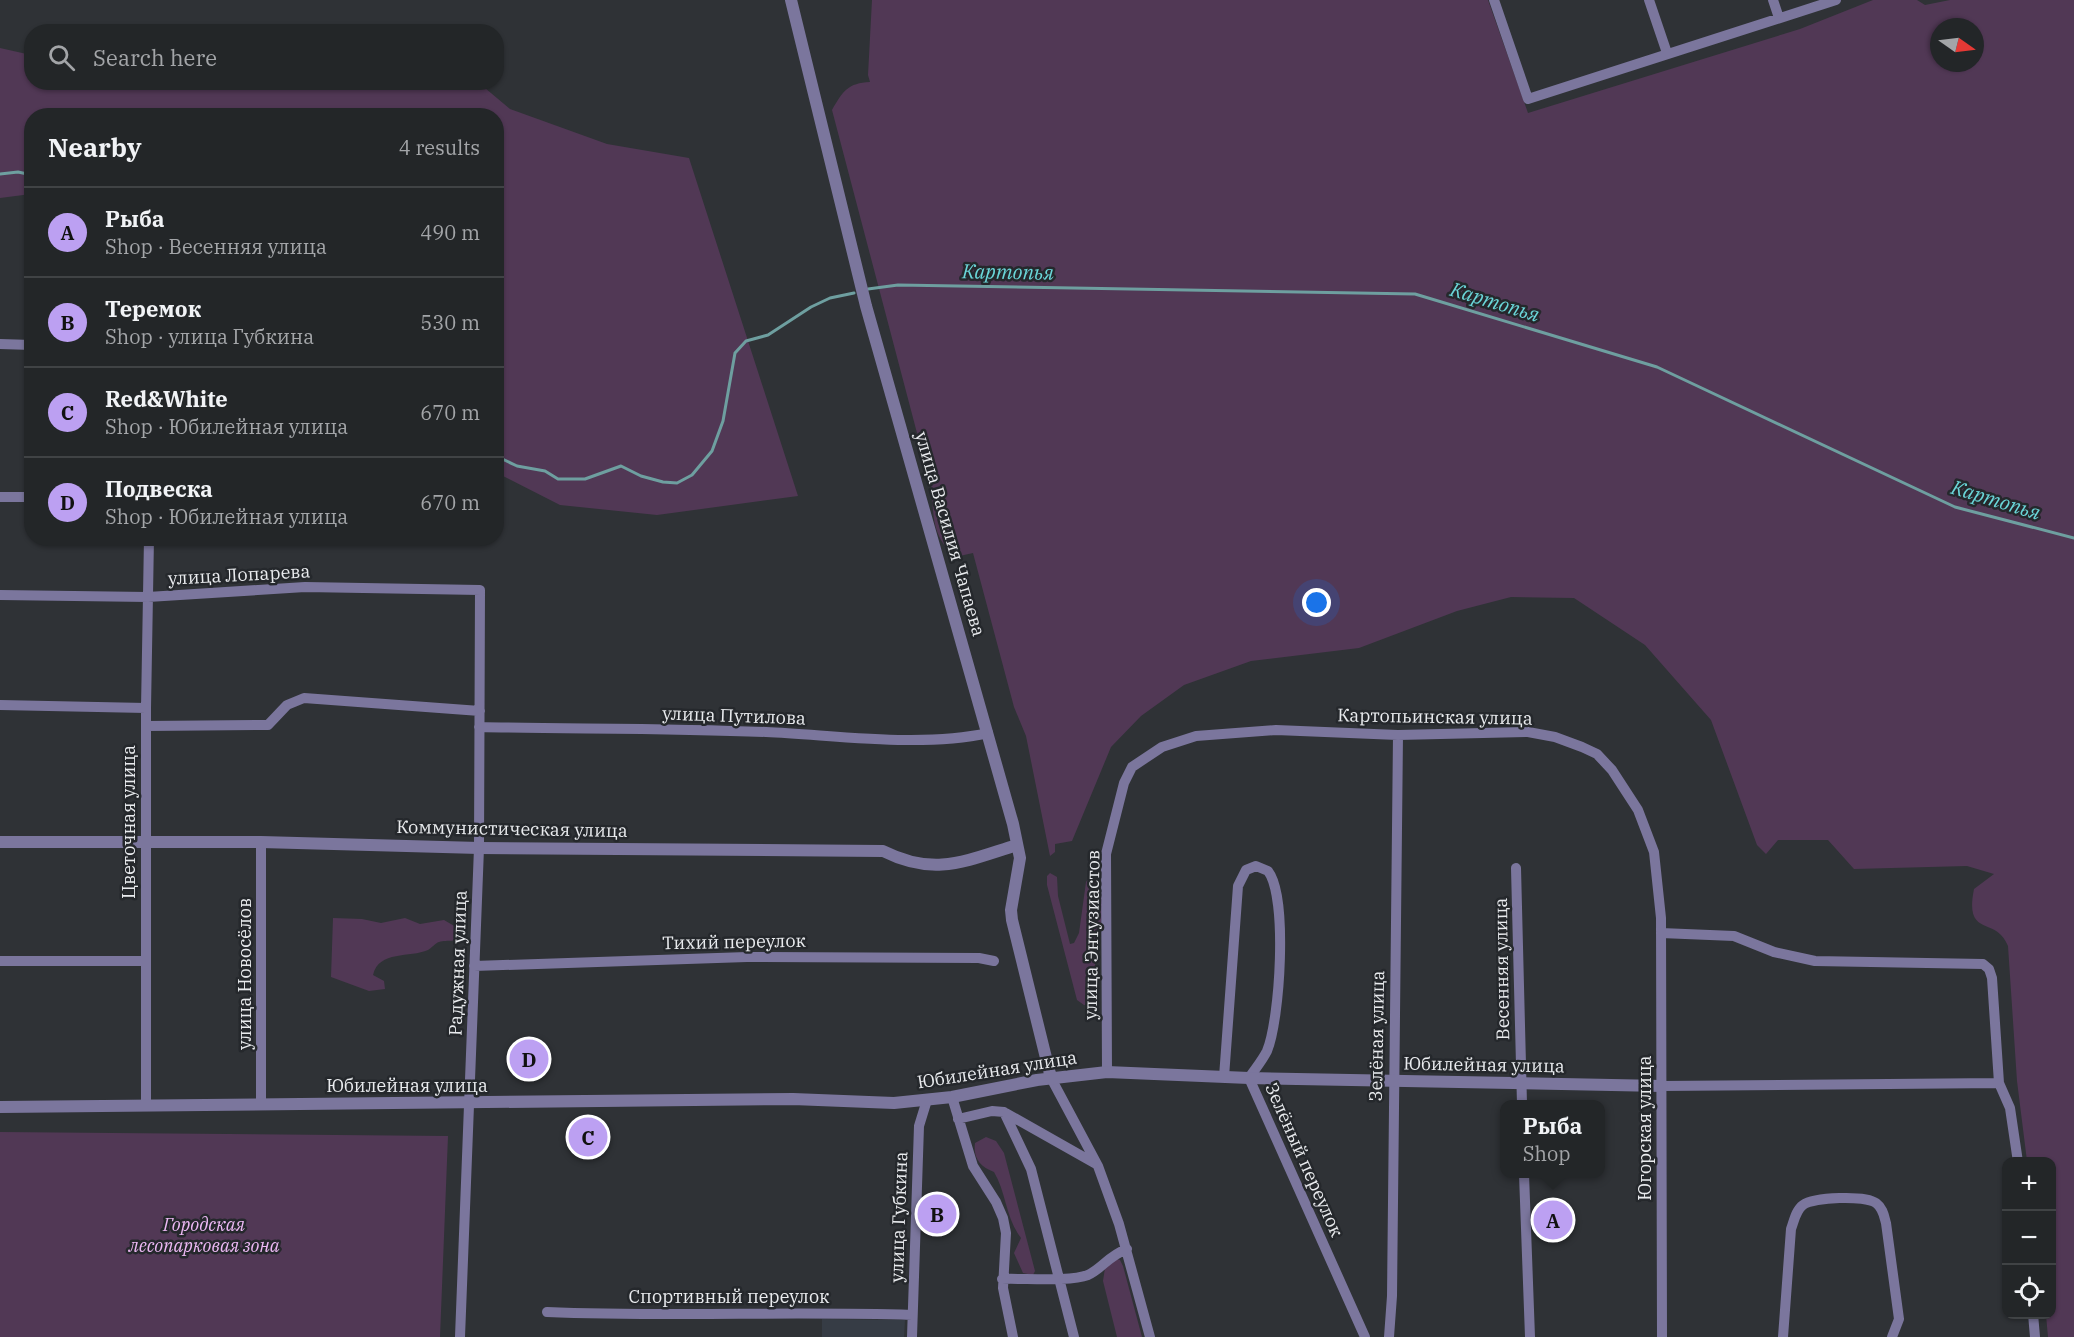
<!DOCTYPE html>
<html lang="en">
<head>
<meta charset="utf-8">
<style>
  body { margin:0; font-family:"IBM Plex Serif",serif; background:#2b2e30; color:#f1f3f6 }
  .controls { position:absolute; right:18px; bottom:18px; display:grid; overflow:hidden; border-radius:12px; box-shadow:0 2px 4px #0004 }
  .controls button { width:54px; height:54px; display:grid; place-items:center; padding:0; border:0; border-bottom:2px solid #404345; background:#232628; color:#f1f3f6; font:30px sans-serif }
  .compass { position:absolute; left:1930px; top:18px; width:54px; height:54px; border-radius:50%; background:#232628; box-shadow:0 2px 4px #0004; rotate:104deg }
  .you { position:absolute; left:1317px; top:603px; width:21px; height:21px; margin:-15px; border:4px solid #fff; border-radius:50%; background:#1a73e8; box-shadow:0 0 0 9px #1a73e833 }
  .badge { display:grid; place-items:center; width:39px; height:39px; border-radius:50%; background:#bca0f2; color:#111; font-size:20px; font-weight:700 }
  .pin { position:absolute; translate:-50% -50%; border:3px solid #fff; box-shadow:0 2px 6px #0006 }
  .popup { position:absolute; left:1500px; top:1100px; width:105px; height:78px; box-sizing:border-box; display:grid; place-content:center; border-radius:12px; background:#232628; filter:drop-shadow(0 2px 4px #0005); font-size:20px; white-space:nowrap; color:#a3a5a8 }
  .popup b { font-size:22px; color:#f1f3f6 }
  .popup::after { content:''; position:absolute; left:50%; top:100%; margin-left:-12px; border:12px solid transparent; border-top-color:#232628 }
  .list { margin:0; padding:0; list-style:none }
  h2 { display:flex; justify-content:space-between; align-items:center; height:78px; margin:0; padding:0 24px; font-size:26px }
  h2 small { font-size:20px; font-weight:400; color:#a3a5a8 }
  .list li { display:grid; grid-template-columns:39px 1fr auto; gap:18px; align-items:center; box-sizing:border-box; height:90px; padding:0 24px; border-top:2px solid #404345 }
  .list b { display:block; font-size:22px; white-space:nowrap }
  .list p { margin:0; font-size:20px; white-space:nowrap; color:#a3a5a8 }
  .list em { font-size:20px; font-style:normal; color:#a3a5a8 }
  .icon { flex:none; width:33px; height:33px; fill:none; stroke:currentColor; stroke-width:2; stroke-linecap:round; stroke-linejoin:round }
  .map { position:relative; flex:none; width:2074px; height:1337px; overflow:hidden }
  .search { position:absolute; background:#232628; box-shadow:0 2px 4px #0004; left:24px; top:24px; width:480px; height:66px; display:flex; align-items:center; gap:15px; box-sizing:border-box; padding:0 21px; border-radius:24px; color:#a3a5a8; font-size:22px }
  .panel { position:absolute; background:#232628; box-shadow:0 2px 4px #0004; left:24px; top:108px; width:480px; height:438px; border-radius:24px }
  .map>svg:first-child { display:block }
</style>
</head>
<body>
<div class="map">
<svg width="2074" height="1337" viewBox="0 0 2074 1337">
  <rect width="100%" height="100%" fill="#2f3236"/>
  <!-- built -->
  <path fill="#363c45" d="M822 1319 905 1320 904 1337H822Z"/>
  <!-- green -->
  <path fill="#513855" fill-rule="evenodd" d="M872 0H1488L1528 113 1800 29 1873 0H1917L1925 5 1950 0H2074V1337H2048L2046 1315 2052 1314V1162L2027 1161 2017 1081 2008 946C1996 915 1964 939 1974 889L1994 874 1967 866 1854 869 1828 840H1778L1766 854 1757 845 1711 720 1645 645 1574 598 1511 597 1457 611 1359 648 1251 661 1184 685 1141 716 1111 747 1072 841 1055 844V852L1050 856 1026 736 1014 707 973 553 955 557C933 537 933 518 932 490L832 110C843 91 848 83 870 82L868 75ZM1939 27H1975V63H1939Z
    M0 48 31 55 32 82 479 83 510 109 607 144 689 158 798 496 657 515 560 505 497 473 496 116H32L31 194 0 198Z
    M1050 873 1057 877 1058 896 1070 944 1074 943 1079 933 1086 882 1089 878C1113 888 1098 939 1095 958 1094 973 1101 992 1092 1005H1084L1077 1000 1047 885V876Z
    M333 918 362 919 381 923 405 918 420 924 444 920 456 927 461 935C456 944 448 939 439 942 435 943 432 948 428 950 410 958 379 950 373 975L384 981 385 989 369 991 331 977Z
    M0 1132 448 1136 440 1337H0Z
    M986 1137 996 1141 1004 1153 1035 1271 1033 1275 1023 1273 1014 1253 1021 1238C1006 1219 1006 1192 994 1172 980 1167 973 1158 975 1143Z
    M1115 1258 1120 1260 1123 1266 1142 1337H1117L1103 1281 1105 1268Z"/>
  <g fill="none" stroke-linecap="round" stroke-linejoin="round">
    <!-- stream -->
    <path stroke="#6e9fa0" stroke-width="3" d="M0 174 18 172 32 175
      M868 289 898 285 1415 294 1657 367 1955 507 2074 538
      M496 456 517 466 545 471 558 479H585L621 466 641 476 663 482 677 483 692 475 712 451 723 421 735 353 746 341 768 335 811 307 830 298 854 293"/>
    <!-- minor -->
    <path stroke="#7b769d" stroke-width="10" d="M1494 0 1528 99 1836 0
      M1649 0 1667 53
      M1773 0 1779 18
      M0 344 32 345
      M0 497H32
      M0 595 148 597 305 587 480 590 479 848 460 1337
      M0 705 146 708
      M146 726 268 725 287 705 304 698 480 711
      M479 727C575 729 670 728 766 732 835 735 920 748 988 733
      M261 842V1105
      M1516 868 1522 1104
      M1661 933 1734 936 1774 952 1815 961 1983 964 1989 969 1992 978 1999 1083 2010 1108 2018 1162
      M0 961H146
      M474 966 747 957 979 958 994 961
      M1107 1072 1106 854 1124 783 1132 767 1162 747 1196 736 1276 730 1398 735 1528 732 1555 737 1582 747 1597 754 1612 770 1638 810 1654 852 1661 918 1662 1337
      M1224 1077 1238 886 1246 870 1256 866 1268 871C1288 897 1280 1020 1267 1051 1262 1061 1255 1069 1249 1078L1365 1337
      M1051 1078 1098 1166 1119 1224 1150 1337
      M1662 1086 1999 1083
      M952 1097 973 1166 996 1202 1003 1218 1006 1233 1003 1288 1013 1337
      M146 1106V708L149 538
      M1004 1112 1031 1169 1074 1337
      M958 1119 992 1111 1004 1112 1096 1164
      M1524 1174 1530 1337
      M1002 1279C1023 1278 1070 1282 1088 1275 1103 1268 1108 1256 1127 1249
      M547 1312C669 1317 791 1311 912 1315
      M2033 1314 2035 1337
      M912 1337 919 1126 927 1100
      M1389 1337 1392 1296 1398 735
      M1783 1337 1791 1229C1794 1221 1796 1210 1803 1205 1814 1197 1865 1195 1876 1203 1883 1208 1884 1216 1886 1223L1899 1319 1892 1337"/>
    <!-- tertiary -->
    <path stroke="#7b769d" stroke-width="12" d="M791 0 866 306 1013 824 1020 858 1011 910 1012 920 1051 1078
      M0 842H261L479 848 883 851C935 877 965 861 1017 845
      M0 1107 793 1099 894 1103 952 1097 1037 1080 1107 1072 1249 1078 1662 1086"/>
  </g>
  <g text-anchor="middle" stroke-width="5" stroke-linejoin="round" paint-order="stroke">
    <!-- street labels -->
    <g font-size="18" fill="#e9ebee" stroke="#25282c">
      <text transform="translate(950 534) rotate(74)" y="6">улица Василия Чапаева</text>
      <text transform="translate(239 575) rotate(-3)" y="6">улица Лопарева</text>
      <text transform="translate(734 716) rotate(2)" y="6">улица Путилова</text>
      <text transform="translate(1435 717) rotate(1)" y="6">Картопьинская улица</text>
      <text transform="translate(129 822) rotate(-90)" y="6">Цветочная улица</text>
      <text transform="translate(512 829) rotate(1)" y="6">Коммунистическая улица</text>
      <text transform="translate(1092 935) rotate(-89)" y="6">улица Энтузиастов</text>
      <text transform="translate(734 942) rotate(-1)" y="6">Тихий переулок</text>
      <text transform="translate(458 963) rotate(-88)" y="6">Радужная улица</text>
      <text transform="translate(1502 969) rotate(-91)" y="6">Весенняя улица</text>
      <text transform="translate(245 974) rotate(-90)" y="6">улица Новосёлов</text>
      <text transform="translate(1377 1036) rotate(-89)" y="6">Зелёная улица</text>
      <text transform="translate(1484 1065) rotate(1)" y="6">Юбилейная улица</text>
      <text transform="translate(997 1070) rotate(-9)" y="6">Юбилейная улица</text>
      <text x="407" y="1092">Юбилейная улица</text>
      <text transform="translate(1645 1128) rotate(-90)" y="6">Югорская улица</text>
      <text transform="translate(1304 1160) rotate(66)" y="6">Зелёный переулок</text>
      <text transform="translate(899 1217) rotate(-88)" y="6">улица Губкина</text>
      <text x="729" y="1303">Спортивный переулок</text>
    </g>
    <!-- park labels -->
    <g font-size="18" font-style="italic" fill="#ecb8f4" stroke="#25282c">
      <text x="204" y="1231">Городская<tspan x="204" dy="21">лесопарковая зона</tspan></text>
    </g>
    <!-- water labels -->
    <g font-size="20" font-style="italic" fill="#6ad6d8" stroke="#25282c">
      <text transform="translate(1008 272) rotate(1)" y="7">Картопья</text>
      <text transform="translate(1495 302) rotate(17)" y="7">Картопья</text>
      <text transform="translate(1996 500) rotate(17)" y="7">Картопья</text>
    </g>
  </g>
</svg>
<div class="controls">
<button>+</button>
<button>−</button>
<button><svg class="icon" aria-label="locate" viewBox="0 0 24 24"><circle cx="12" cy="12" r="6"/><path d="M12 2v4M12 18v4M2 12h4M18 12h4"/></svg></button>
</div>
<svg class="compass" viewBox="-18 -18 36 36"><path d="M0-13l5 13h-10z" fill="#e53935"/><path d="M0 13l5-13h-10z" fill="#a3a5a8"/></svg>
<div class="you"></div>
<div class="pin badge" style="left:1553px;top:1220px">A</div>
<div class="popup"><b>Рыба</b>Shop</div>
<div class="pin badge" style="left:937px;top:1214px">B</div>
<div class="pin badge" style="left:588px;top:1137px">C</div>
<div class="pin badge" style="left:529px;top:1059px">D</div>
<div class="search"><svg class="icon" aria-label="search" viewBox="0 0 24 24"><circle cx="10" cy="10" r="6"/><path d="M15 15l6 6"/></svg>Search here</div>
<section class="panel">
<h2>Nearby<small>4 results</small></h2>
<ul class="list">
<li><span class="badge">A</span><div><b>Рыба</b><p>Shop · Весенняя улица</p></div><em>490 m</em></li>
<li><span class="badge">B</span><div><b>Теремок</b><p>Shop · улица Губкина</p></div><em>530 m</em></li>
<li><span class="badge">C</span><div><b>Red&amp;White</b><p>Shop · Юбилейная улица</p></div><em>670 m</em></li>
<li><span class="badge">D</span><div><b>Подвеска</b><p>Shop · Юбилейная улица</p></div><em>670 m</em></li>
</ul>
</section>
</div>
</body>
</html>
